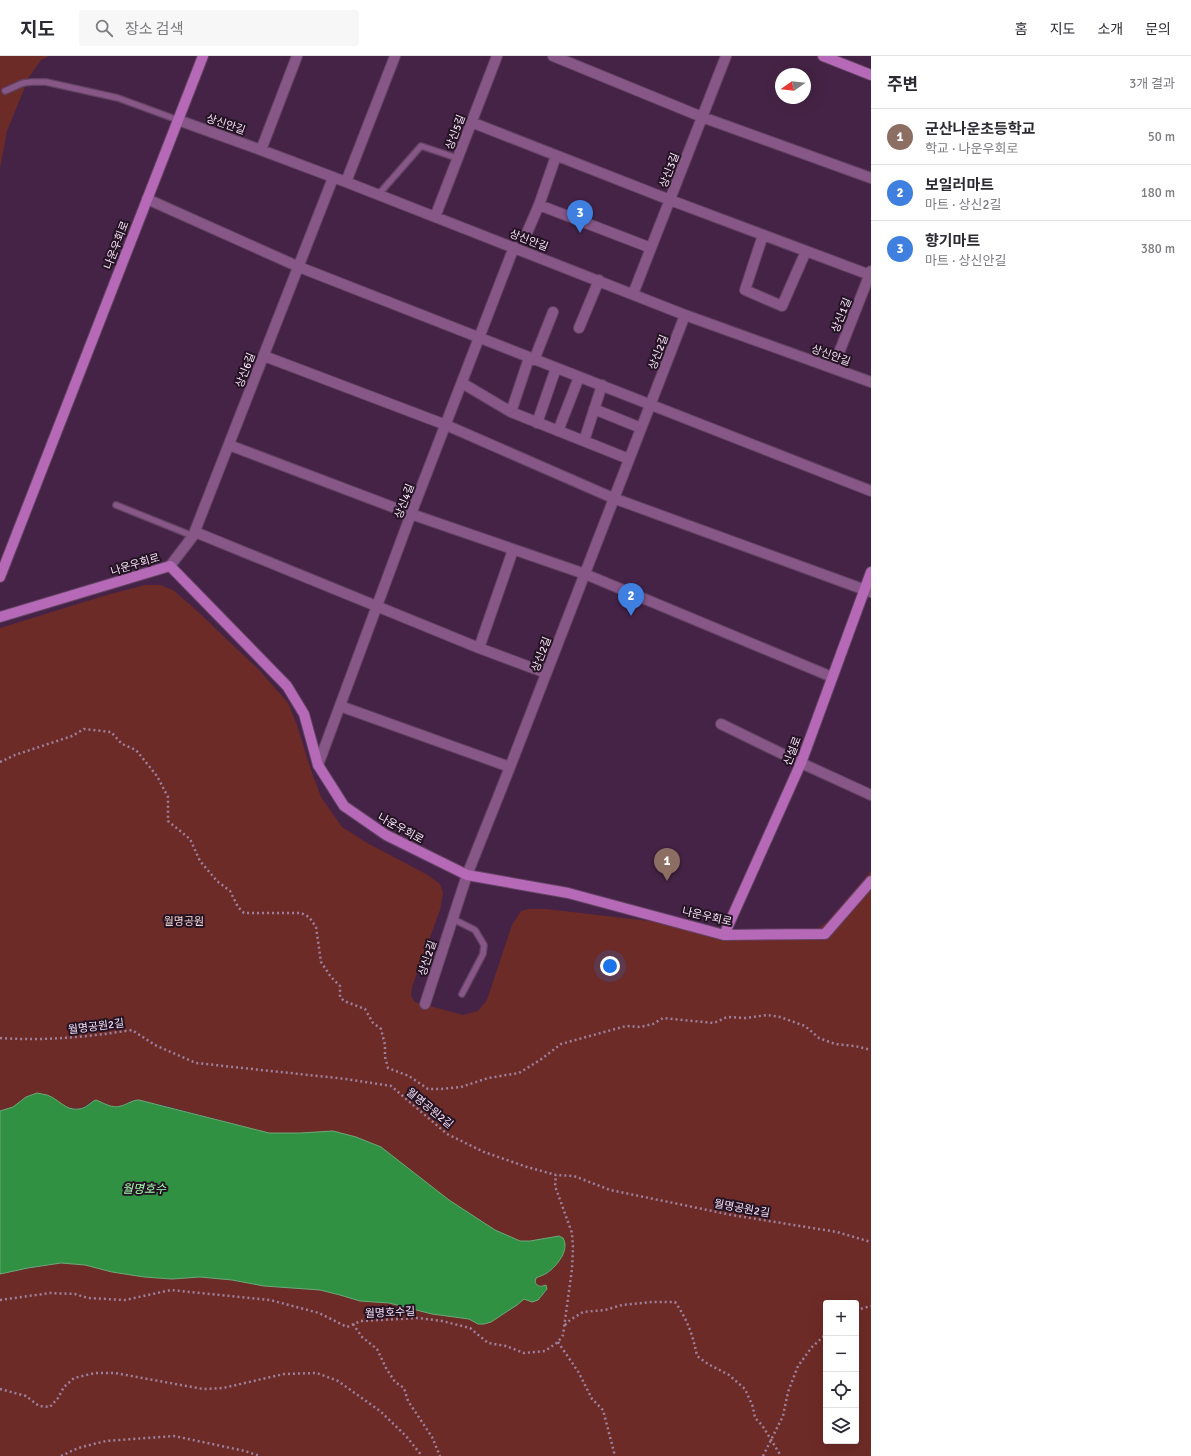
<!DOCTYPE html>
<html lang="ko">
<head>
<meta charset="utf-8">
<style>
  body { margin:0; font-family:Signika,"Noto Sans KR",sans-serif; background:#f7f7f7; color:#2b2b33 }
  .controls { position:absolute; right:12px; bottom:12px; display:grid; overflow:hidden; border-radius:4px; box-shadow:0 4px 16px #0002 }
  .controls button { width:36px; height:36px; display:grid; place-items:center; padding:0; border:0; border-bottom:1px solid #e1e1e2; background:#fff; color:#2b2b33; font:20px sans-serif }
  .compass { position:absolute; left:775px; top:12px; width:36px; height:36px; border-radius:50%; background:#fff; box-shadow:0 4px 16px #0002; rotate:256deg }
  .you { position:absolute; left:610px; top:910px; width:14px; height:14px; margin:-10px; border:3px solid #fff; border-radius:50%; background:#1a73e8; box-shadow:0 0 0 6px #1a73e833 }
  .badge { display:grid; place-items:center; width:26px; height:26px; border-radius:50%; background:#1a73e8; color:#fff; font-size:13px; font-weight:700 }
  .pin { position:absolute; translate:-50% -33px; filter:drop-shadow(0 1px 2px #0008) }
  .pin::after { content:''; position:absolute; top:21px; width:14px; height:12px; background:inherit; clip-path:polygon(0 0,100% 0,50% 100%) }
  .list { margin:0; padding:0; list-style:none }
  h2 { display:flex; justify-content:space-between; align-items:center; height:52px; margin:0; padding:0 16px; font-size:17px }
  h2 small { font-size:13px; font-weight:400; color:#7c7c81 }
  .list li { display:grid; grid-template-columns:26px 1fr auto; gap:12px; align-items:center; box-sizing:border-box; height:56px; padding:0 16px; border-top:1px solid #e1e1e2 }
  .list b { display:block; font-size:15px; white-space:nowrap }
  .list p { margin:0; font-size:13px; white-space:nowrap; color:#7c7c81 }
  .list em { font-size:13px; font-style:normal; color:#7c7c81 }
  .icon { flex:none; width:22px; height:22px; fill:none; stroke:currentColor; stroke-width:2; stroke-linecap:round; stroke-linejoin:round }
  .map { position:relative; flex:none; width:871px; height:1400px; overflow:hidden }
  header { display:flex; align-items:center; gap:24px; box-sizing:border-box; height:56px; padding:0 20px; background:#fff; border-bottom:1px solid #e1e1e2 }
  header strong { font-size:19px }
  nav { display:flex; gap:22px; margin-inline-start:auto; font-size:14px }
  .search { width:280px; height:36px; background:#f7f7f7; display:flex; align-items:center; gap:10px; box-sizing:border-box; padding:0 14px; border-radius:4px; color:#7c7c81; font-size:15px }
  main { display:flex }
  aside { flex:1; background:#fff }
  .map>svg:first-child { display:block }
</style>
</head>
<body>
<header>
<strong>지도</strong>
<div class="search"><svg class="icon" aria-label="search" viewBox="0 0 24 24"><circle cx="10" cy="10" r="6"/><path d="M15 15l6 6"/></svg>장소 검색</div>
<nav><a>홈</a><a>지도</a><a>소개</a><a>문의</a></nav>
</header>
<main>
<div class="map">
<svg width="871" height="1400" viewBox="0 0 871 1400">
  <rect width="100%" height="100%" fill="#452346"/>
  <!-- green -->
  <path fill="#6d2b27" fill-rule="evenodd" d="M0 0H49L41 4 29 21 7 75 0 112Z
    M145 529H160L173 534 195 553 260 615 288 647 297 669 310 711 321 741 342 771 369 788 426 818 440 828 443 837 440 854 412 931 411 940 415 946 463 959 478 955 487 944 512 869 521 855 529 853H546L675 868 703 873 796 877 816 874 827 866 871 815V1400H0V1218L3 1217 61 1207 85 1209 112 1216 144 1221 172 1223 200 1221 232 1224 264 1230 320 1234 340 1239 360 1245 389 1247 403 1251 469 1263C474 1266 478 1269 484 1268 490 1268 512 1253 517 1249 520 1246 521 1244 524 1242L532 1246 546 1236V1230C540 1230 539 1232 535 1226L536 1222C540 1220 544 1219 548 1217 556 1211 561 1202 564 1193L559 1180 530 1185H520L511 1181 495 1174 449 1144 381 1091 356 1081 333 1075 300 1077H269L163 1049 133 1044 121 1050H110L101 1046 91 1045C84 1054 72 1054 62 1049 59 1048 57 1045 55 1044 49 1041 33 1041 26 1041L13 1051 0 1055V572L107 539ZM826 1247H856V1385H826Z"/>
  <!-- water -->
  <path fill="#319143" stroke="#6da979" d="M37 1037C40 1038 44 1038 47 1039 59 1043 65 1055 79 1053 87 1052 90 1046 96 1044 104 1047 112 1053 121 1050 128 1048 132 1044 139 1044L269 1077H300L333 1075 356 1081 381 1091 449 1144 495 1174 511 1181 520 1185H530L559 1180 563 1182C570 1194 557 1210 547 1217 544 1219 540 1220 536 1222L535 1226C538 1231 540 1231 546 1229L547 1233 538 1244 532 1246 524 1243 517 1249 491 1266 484 1268H478L469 1263 432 1258 389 1247 360 1245 340 1239 320 1234 264 1230 232 1224 200 1221 172 1223 144 1221 112 1216 85 1209 61 1207 28 1212 0 1218V1055L13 1051 26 1041Z"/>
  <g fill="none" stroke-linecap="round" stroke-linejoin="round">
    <!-- lane casing -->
    <g stroke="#624262" stroke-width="8">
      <path id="lane" d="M5 35 23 27 32 26H46L118 42 178 64
        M378 139 421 90 457 102
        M116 449 193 480
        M453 863 475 874 484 889 483 898 462 938"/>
    </g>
    <!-- street casing -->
    <g stroke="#624262" stroke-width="12">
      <path id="street" d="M553 0 702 61 871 122
        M178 64 261 94 346 126 685 259 871 326
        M471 66 670 144 870 219
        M261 94 297 0
        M346 126 395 0
        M147 143 299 211 871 435
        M539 149 556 100
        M435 161 497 0
        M526 179 539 149 651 192
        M763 179 745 234 782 250 806 195
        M633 238 726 0
        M579 272 599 224
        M264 300 446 369 613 442 871 536
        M529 302 511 356 629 403
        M534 304 553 256
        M833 312 871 215
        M462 327 511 356
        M594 353 641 372
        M537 367 556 312
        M558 375 579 321
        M584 385 602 329
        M229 389 411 458 585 518 832 621
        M195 476 479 592 546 617
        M170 510 193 480 333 122
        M479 592 513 494
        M340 650 510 711
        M721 668 801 707 871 739
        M318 709 411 458 514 191
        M425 948 467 819 510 711 685 259"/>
    </g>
    <!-- secondary casing -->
    <g stroke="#624262" stroke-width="12">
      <path id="secondary" d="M823 0 871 19
        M0 521 203 0
        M0 561 170 510 287 630 304 658 318 709 344 750 386 779 467 819 568 837 724 879 825 878 871 825
        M724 879 801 707 871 516"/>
    </g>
    <!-- path -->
    <path stroke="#9e819e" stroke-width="2.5" stroke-dasharray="2 3" stroke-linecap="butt" d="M0 706 15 699 72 680 84 673 111 676 122 688 136 694 157 720 168 741V765L190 783 200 805 217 825 230 835 238 851 244 857H301L309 861 316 871 321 906 331 921 340 930V941L344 945 365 953 373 967 381 973 385 989V1001L388 1012 409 1020 428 1033H441L461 1031 488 1022 519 1017 540 1004 561 988 626 970 640 971 653 968 663 962 714 967 727 961 746 962 767 959 780 961 805 970 819 982 835 988 855 990 871 994
      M0 982C46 985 87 981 132 974L155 989 196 1007 346 1023 391 1030 447 1078 484 1096 527 1111 556 1119 574 1120 610 1134 732 1159 837 1176 871 1186
      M0 1244 50 1237 75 1238 88 1242 125 1244 171 1234 270 1244 319 1257 347 1271 361 1265 418 1262 442 1265 470 1272 488 1287 506 1290 524 1297 545 1295 558 1286 563 1279 572 1213 573 1192 572 1177 555 1130 556 1119
      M856 1254 871 1250
      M353 1268 362 1281 377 1293 386 1312 395 1326 404 1332 408 1345 432 1381 440 1400
      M565 1269 570 1264 583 1256 605 1254 622 1249 651 1246H675C687 1263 693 1279 697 1300L708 1308 729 1319 745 1333 753 1351 755 1362 762 1369 781 1400
      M558 1286 579 1317 592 1343 603 1354 615 1400
      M0 1333 26 1340 39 1350 50 1351 58 1342 64 1331 74 1322 95 1317H115L203 1333 223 1332 284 1318 317 1317 338 1325 380 1355 406 1380 422 1400
      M61 1400 78 1392 106 1385 174 1380 245 1395 260 1400
      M763 1400 783 1360 788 1336 798 1310 812 1291 826 1278"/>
    <!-- lane -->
    <use href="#lane" stroke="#875787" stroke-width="5.5"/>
    <!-- street -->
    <use href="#street" stroke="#875787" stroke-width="10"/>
    <!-- secondary -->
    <use href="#secondary" stroke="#b569b6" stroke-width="10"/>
  </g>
  <g text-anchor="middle" stroke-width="4" stroke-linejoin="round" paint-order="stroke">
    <!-- street labels -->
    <g font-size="11" fill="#f8e2f8" stroke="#231323">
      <text transform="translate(226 68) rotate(19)" y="4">상신안길</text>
      <text transform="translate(455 76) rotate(-69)" y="4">상신5길</text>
      <text transform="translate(669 114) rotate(-69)" y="4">상신3길</text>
      <text transform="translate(529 184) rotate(21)" y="4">상신안길</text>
      <text transform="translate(116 189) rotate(-69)" y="4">나운우회로</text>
      <text transform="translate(841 259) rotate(-68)" y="4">상신1길</text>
      <text transform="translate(658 296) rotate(-69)" y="4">상신2길</text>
      <text transform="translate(831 299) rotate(20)" y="4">상신안길</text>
      <text transform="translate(245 314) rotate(-69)" y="4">상신6길</text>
      <text transform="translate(404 445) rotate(-69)" y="4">상신4길</text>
      <text transform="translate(135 508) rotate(-17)" y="4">나운우회로</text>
      <text transform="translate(541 598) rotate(-69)" y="4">상신2길</text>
      <text transform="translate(792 695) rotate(-69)" y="4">신설로</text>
      <text transform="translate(401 772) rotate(29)" y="4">나운우회로</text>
      <text transform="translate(707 860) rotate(13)" y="4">나운우회로</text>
      <text transform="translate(427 902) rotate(-72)" y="4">상신2길</text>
      <text transform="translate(96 970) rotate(-7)" y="4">월명공원2길</text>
      <text transform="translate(430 1052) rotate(39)" y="4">월명공원2길</text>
      <text transform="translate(742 1152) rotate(10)" y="4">월명공원2길</text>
      <text transform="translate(390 1256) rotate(-3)" y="4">월명호수길</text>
    </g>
    <!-- park labels -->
    <g font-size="11" fill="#f3d4d0" stroke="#231323">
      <text x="184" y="869">월명공원</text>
    </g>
    <!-- water labels -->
    <g font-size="12" font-style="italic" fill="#a2fdab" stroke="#231323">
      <text x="144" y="1137">월명호수</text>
    </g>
  </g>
</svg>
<div class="controls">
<button>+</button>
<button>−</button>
<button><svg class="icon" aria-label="locate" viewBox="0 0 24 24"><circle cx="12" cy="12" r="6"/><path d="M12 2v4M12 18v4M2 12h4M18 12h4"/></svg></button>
<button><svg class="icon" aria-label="layers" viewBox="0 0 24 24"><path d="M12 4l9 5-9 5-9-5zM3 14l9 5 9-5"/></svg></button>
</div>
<svg class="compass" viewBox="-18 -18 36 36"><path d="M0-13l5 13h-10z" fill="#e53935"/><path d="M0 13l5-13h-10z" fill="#7c7c81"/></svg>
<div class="you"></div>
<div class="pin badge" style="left:667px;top:825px;background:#8d6e63">1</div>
<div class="pin badge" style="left:631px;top:560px;background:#3f7fe0">2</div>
<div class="pin badge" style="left:580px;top:177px;background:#3f7fe0">3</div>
</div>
<aside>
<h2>주변<small>3개 결과</small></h2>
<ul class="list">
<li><span class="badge" style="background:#8d6e63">1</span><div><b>군산나운초등학교</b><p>학교 · 나운우회로</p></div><em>50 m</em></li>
<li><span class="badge" style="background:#3f7fe0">2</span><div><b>보일러마트</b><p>마트 · 상신2길</p></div><em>180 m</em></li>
<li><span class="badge" style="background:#3f7fe0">3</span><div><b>향기마트</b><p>마트 · 상신안길</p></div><em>380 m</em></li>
</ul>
</aside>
</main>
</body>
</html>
